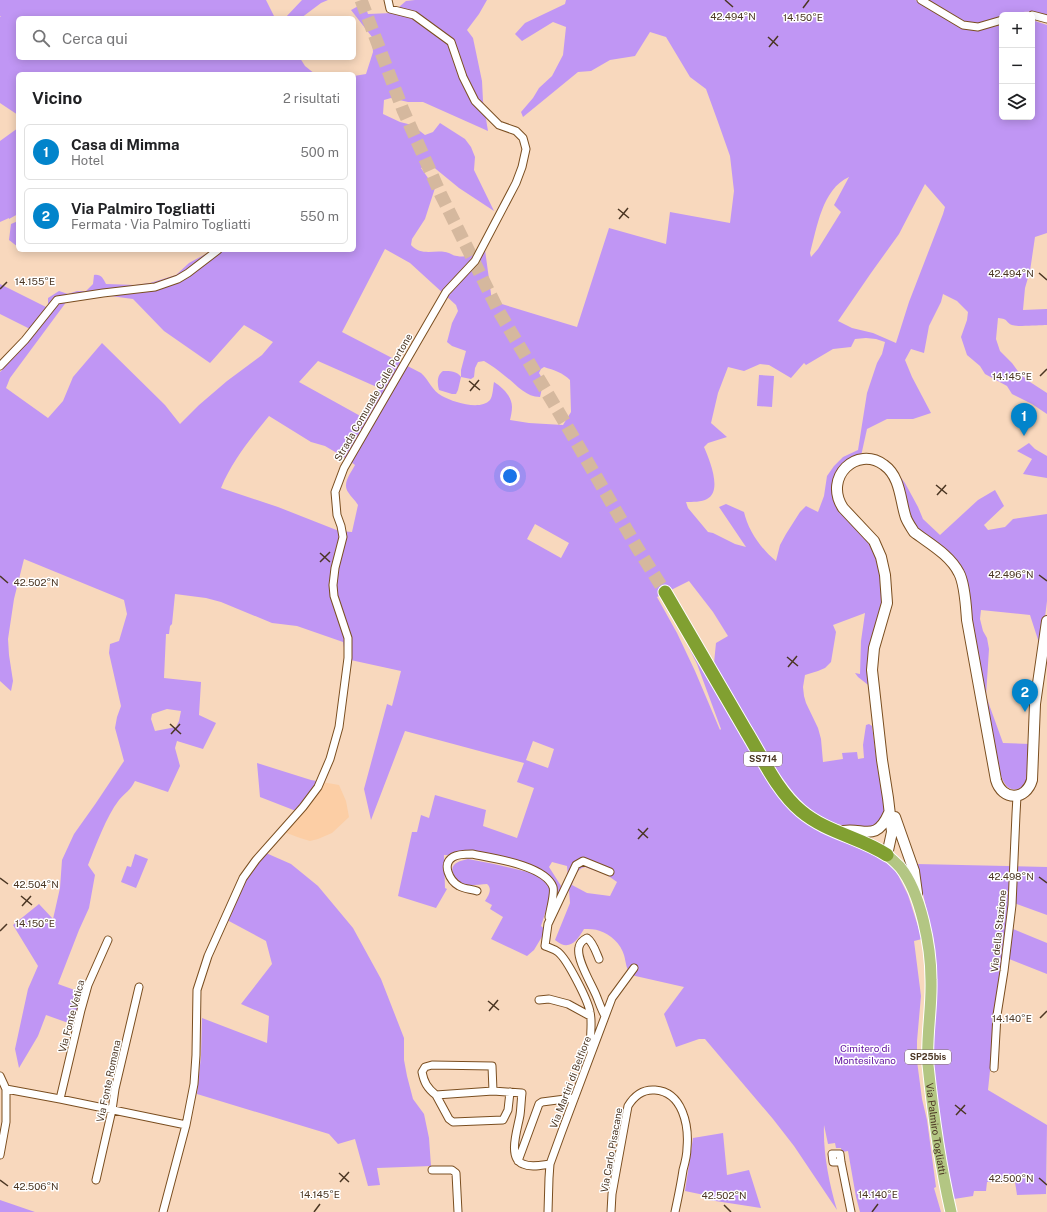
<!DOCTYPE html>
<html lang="it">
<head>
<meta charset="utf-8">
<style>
  body { margin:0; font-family:"Public Sans",sans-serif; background:#f6f6f6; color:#202124 }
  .controls { position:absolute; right:12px; top:12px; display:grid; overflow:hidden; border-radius:6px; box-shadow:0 2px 10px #0003 }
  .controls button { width:36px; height:36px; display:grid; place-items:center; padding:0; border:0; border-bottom:1px solid #e0e0e0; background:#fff; color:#202124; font:20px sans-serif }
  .you { position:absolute; left:510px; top:476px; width:14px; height:14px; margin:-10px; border:3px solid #fff; border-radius:50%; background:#1a73e8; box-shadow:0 0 0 6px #1a73e833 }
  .badge { display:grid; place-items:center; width:26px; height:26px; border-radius:50%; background:#0284cb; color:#fff; font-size:13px; font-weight:700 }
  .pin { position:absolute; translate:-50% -33px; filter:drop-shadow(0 1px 2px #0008) }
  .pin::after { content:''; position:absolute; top:21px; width:14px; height:12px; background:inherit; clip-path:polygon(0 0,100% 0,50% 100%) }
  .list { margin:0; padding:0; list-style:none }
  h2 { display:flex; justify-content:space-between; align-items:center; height:52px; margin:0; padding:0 16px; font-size:17px }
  h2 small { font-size:13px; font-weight:400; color:#757577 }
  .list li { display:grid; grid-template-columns:26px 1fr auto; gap:12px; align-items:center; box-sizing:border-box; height:56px; margin:0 8px 8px; padding:0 8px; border:1px solid #e0e0e0; border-radius:6px }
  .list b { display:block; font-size:15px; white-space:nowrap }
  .list p { margin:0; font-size:13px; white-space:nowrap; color:#757577 }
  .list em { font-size:13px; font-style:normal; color:#757577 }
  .icon { flex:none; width:22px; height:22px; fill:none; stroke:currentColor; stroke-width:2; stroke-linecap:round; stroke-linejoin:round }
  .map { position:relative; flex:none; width:1047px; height:1212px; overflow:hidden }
  .search { position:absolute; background:#fff; box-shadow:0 2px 10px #0003; left:16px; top:16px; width:340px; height:44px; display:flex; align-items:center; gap:10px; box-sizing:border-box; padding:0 14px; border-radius:6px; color:#757577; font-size:15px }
  .panel { position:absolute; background:#fff; box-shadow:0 2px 10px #0003; left:16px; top:72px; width:340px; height:180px; border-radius:6px }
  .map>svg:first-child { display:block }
</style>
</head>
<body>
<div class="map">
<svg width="1047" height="1212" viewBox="0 0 1047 1212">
  <rect width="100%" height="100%" fill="#f8d8bd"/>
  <!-- built -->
  <path fill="#fccea5" d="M322 782 339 785 346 801 349 817 332 833 318 839 310 841 300 838 284 832Z"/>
  <!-- green -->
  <path fill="#c096f4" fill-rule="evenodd" d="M0 0H266L275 18H18V58H300L305 66 315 74H18V115L0 103V17L1 16H0Z
    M302 0H328L321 3 301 18H285Z
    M415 0H487L479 14 467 30 473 38 482 81 483 101 488 131 423 102H408L391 98 384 100 383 114 400 122 412 125 425 135 433 132 440 123 465 139 471 147 475 157 474 170 494 211 459 188 431 165 421 168 435 188 425 219 412 239 411 245C421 256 433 250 445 252 449 252 453 256 457 256 467 258 476 254 485 250L492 301 577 327 609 228 666 244 670 212 730 223 734 191 730 156 718 122 706 89 690 77 666 37 650 32 635 56 610 60 591 71 578 72 523 117 521 112 533 98 539 88 552 76 563 55 566 27 553 22 522 41 515 34 525 23 565 4 566 0H915L921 2 967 28 983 29 1002 25V117H1032V20L1047 25V233L1035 237 1030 271 1025 288 1023 310 1047 309V325C1039 325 1018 327 1012 325 1005 322 1009 319 998 318L996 339 1000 351 1012 363 1020 374 1030 382 1047 393V414L1032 404 1012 394 1007 386 985 374 980 366 967 355 961 337 967 320 968 312 957 301 943 294 941 302 929 326 924 353 911 349 905 360 912 377 931 413 913 419H887L867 429 861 456 895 470 905 483 918 507 923 519 940 535 978 500 995 490 1004 506 984 525 988 530 1005 527 1013 519 1047 514V601L1041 649 1030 615 981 610 980 619 983 631 987 638 989 649 986 696 1003 743 1030 744C1029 753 1030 771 1028 779 1027 784 1023 788 1018 789 1001 794 998 763 995 751L962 574 915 531 890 469 861 457 834 487 873 547 879 560 884 596 872 688 858 677 855 673 860 674 861 641 865 613 833 625 836 632 831 662 825 668 818 671 805 675 803 687 804 696 806 703 818 728 821 739 823 762 843 759 842 753 857 752 858 759 864 758 863 745 866 725 869 724 872 726 878 772 885 804V818L873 829C809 830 785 785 757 737 742 712 728 687 714 663L716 643 728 636 713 612 689 581 657 597 677 633 695 671 720 730 721 729 697 664 684 638 752 752 813 827 834 838 877 856 893 868 898 875 908 895 922 939 914 941 921 996 917 1041V1061L922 1099 927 1120 936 1187 934 1188 941 1212H860L856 1197 848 1151 842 1152 841 1148H836L835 1143 828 1144 824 1125C823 1153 829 1183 837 1210L794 1146 773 1119 705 1039H699L676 1047 664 1014 684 987 631 975C626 969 626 962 624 955 621 944 610 934 600 931 595 929 589 929 584 929 577 941 569 952 555 940L570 903 567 866 552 862 549 867 563 889 558 894C556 869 530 865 509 860 502 858 495 856 488 855 474 854 459 856 444 855L445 888 447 889 436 908 398 896 412 832H417L421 815 429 818 435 795 486 810 483 826 517 838 534 788 517 782 524 763 405 731 371 820 364 789 387 704 392 706 401 671 346 659 343 642 297 626 272 623 221 602 206 598 175 594 172 624 170 626 169 634H166L164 678 201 682 199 715 216 723 203 749 177 741 175 748 180 766 168 792 135 781C130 791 126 792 119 800 106 817 96 845 88 865L95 875 89 908 79 930 58 984 83 993 74 1025 46 1015 38 1036 19 1068 15 1049 28 989 38 966 13 925 39 904 53 919 60 888 62 860 74 834 96 803 124 761 115 728 117 717 121 706 109 653 110 644 119 641 127 614 124 600 24 559 14 599 8 639 9 655 13 681 11 691 0 681V372L3 369 5 357 30 329 0 314V284L48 308V298L59 291 68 294 77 291H86L93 284 94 275C101 274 103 278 106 284L135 285 150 283 176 275 189 263 213 250H354V76L366 74 373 52 372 37 351 10 364 3 368 14 392 13 406 1ZM849 177 834 205 841 212 818 249 811 257 810 253C817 228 822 189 849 177ZM925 184 945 207 943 214 909 302 896 343 873 333 852 328 838 321 871 273 899 234ZM385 249 410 263 456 305 458 311 452 323 447 342 452 346 466 351 461 370V377L471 379 474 377 475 368 478 362 484 361C491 365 498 370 505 376 516 384 525 397 540 397 542 389 544 380 539 373L541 369 544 367C554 370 563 373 570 380L571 412 563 425 529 423 510 420C511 416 512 411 512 407 512 396 502 387 494 382 493 387 493 396 490 400 480 411 453 402 442 396 432 391 429 380 421 373L342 332ZM103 295 133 299 164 331 210 363 244 325 273 342 262 355 227 381 199 405 180 424 165 405 102 343 73 377 63 401 48 418 6 388 10 378 67 301ZM866 338 876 339 885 342 882 354 877 363 867 393 858 450 843 457 834 466 827 476 824 496 818 512 806 506 800 512 786 534 780 545 776 561C761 549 748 530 744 512L726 504 719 507 746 547 735 544 713 533 708 532 688 508 686 502C692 502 702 502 707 499 723 491 709 459 704 447L708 443 727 437 711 423 718 393 728 367 744 371 760 364 769 365 791 378 804 363 806 365 833 349 851 347 855 339ZM318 361 379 388 364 418 299 382ZM269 416 311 442 325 446 347 459 355 465C351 473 342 483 348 492 351 497 355 500 358 505L352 532 339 531 278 507 221 488C232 461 251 438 269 416ZM535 524 569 543 561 558 527 539ZM167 709 181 711 179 721 176 727 155 731 151 719 152 714ZM533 741 554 749 548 768 526 760ZM585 867 607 875 617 882 610 896 587 893 572 885C574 878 576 869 585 867Z
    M926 0H1047V16C1042 15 1036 13 1031 12 1022 11 1012 15 1002 15V17L979 24 966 23Z
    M18 128V214L9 219V218L0 222V141Z
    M18 221V247L9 240 11 224Z
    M443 371C450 371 457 371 461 377L458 390 456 394H452L439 390C437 383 437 375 443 371Z
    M759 375 774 376 772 407 757 406Z
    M1029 443 1035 449 1047 456V478L1023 474 1032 459 1017 451Z
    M257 763 311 780 317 781 314 788 296 811 260 797Z
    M266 853 291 864 318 886 353 928 381 979 404 1038V1060L407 1076 413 1099 424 1114 429 1138 431 1166 377 1168 380 1185 368 1186 355 1139 338 1144 329 1134 197 1094 201 1056 202 1018 267 1043 269 1016 241 1004 272 964 266 941 227 920 245 879Z
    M135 854 148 859 136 888 121 882 127 866 131 867Z
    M468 859 494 864 532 873 546 881 550 889 551 895 541 926 546 930 534 950 527 956 491 939 503 917 490 909 492 905 485 901C488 896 493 889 487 884 480 884 468 887 461 884 458 883 457 880 455 877 447 865 458 861 468 859Z
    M916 864 1047 867V915L1011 902 1008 927 1047 943V974L1004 957 996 1013 988 1090 1047 1125 1046 1194 1017 1195 1015 1182H987L986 1191H974L973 1196 954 1199 945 1160 930 1054 935 970 934 941Z
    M723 1133 727 1175 749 1170 761 1208 709 1200V1196L685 1191 693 1138Z
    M0 1200 35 1212H0Z"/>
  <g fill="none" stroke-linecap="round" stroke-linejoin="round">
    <!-- highway-tunnel -->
    <path stroke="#d5b89e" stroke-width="13" stroke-dasharray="13 6" stroke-linecap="butt" d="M361 0 403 110 441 195 498 310 571 433 638 549 665 592"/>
    <!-- street casing -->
    <g stroke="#7a4e20" stroke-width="9">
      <path id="street" d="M921 0 963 25 978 27 1002 20
        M1032 15 1036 16 1047 19
        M0 366 25 340 57 300 103 293 155 287 178 279 188 273 218 250
        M477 891C471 889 464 889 459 886 450 881 441 864 453 857 458 854 466 854 472 854 491 858 545 865 553 887 555 893 550 910 549 917
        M599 959C596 952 593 942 587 938 583 940 580 942 579 947 576 959 591 983 596 995 599 1002 601 1009 605 1016
        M539 1000 549 999 568 1004 590 1016
        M591 1052C589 1038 593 1024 590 1012 588 1000 567 959 558 952 554 949 550 948 545 946L548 924 576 865 583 861 610 872
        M994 1068 997 1015 1004 971 1012 905 1016 814 1017 796
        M0 1076 6 1089V1122L0 1155
        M6 1089 60 1099 186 1125
        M493 1091 492 1066 432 1065 425 1067 422 1072C424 1082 427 1088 436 1095L493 1091 522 1093C521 1101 521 1108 520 1115 518 1128 507 1158 523 1164 531 1168 542 1165 550 1164
        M436 1095 449 1119 453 1122 503 1120 508 1110 510 1092
        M60 1099 81 1010 88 985 108 940
        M518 1161 539 1104 542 1102 573 1098
        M841 1162H833L832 1154H840L841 1162 851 1212
        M432 1170H452L456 1173 458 1212
        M96 1180 112 1110 115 1089 139 987
        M163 1212 186 1125 194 1084 196 1055 197 990 208 956 243 878 256 860 303 807 318 787 330 759 339 727 348 658V638L334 596 333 585 335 568 343 537 341 526 337 515 335 492 344 468 446 292 475 261 516 183 522 167 526 149 523 138 516 131 499 125 475 101 463 77 451 42 414 15 390 9 388 0
        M548 1212 549 1178 550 1164 562 1131 612 998 634 968
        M611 1212 612 1194 628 1106C634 1096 643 1089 655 1090 683 1092 689 1126 687 1148 687 1155 685 1163 683 1170 681 1184 678 1198 675 1212"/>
    </g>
    <!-- secondary casing -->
    <g stroke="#7a4e20" stroke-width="12">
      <path id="secondary" d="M895 817 914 871 917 893
        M838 832C862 825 875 845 889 813
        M887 855 892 832 888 798 882 760 872 670 874 648 887 603 885 575 881 557 874 541 843 508C823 477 857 445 884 465 901 477 900 501 906 518 908 523 911 527 914 532 930 544 950 555 959 573 965 584 966 607 967 620L996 780C1002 801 1026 801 1032 780L1035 704 1047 621"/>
    </g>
    <!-- primary casing -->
    <g stroke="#fff" stroke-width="13">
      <g id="primary">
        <path id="s1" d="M887 855C892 859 896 863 900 867 921 893 931 947 931 980 932 1008 926 1037 928 1065 933 1114 940 1164 951 1212"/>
      </g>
    </g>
    <!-- highway casing -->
    <g stroke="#fff" stroke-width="15">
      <path id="highway" d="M665 592C692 639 719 685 746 731 762 757 777 791 801 811 827 833 860 837 887 855"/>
    </g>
    <!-- street -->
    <use href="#street" stroke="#fff" stroke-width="7"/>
    <!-- secondary -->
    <use href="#secondary" stroke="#fff" stroke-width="10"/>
    <!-- primary -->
    <use href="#primary" stroke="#b3c683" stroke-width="11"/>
    <!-- highway -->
    <use href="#highway" stroke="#81a031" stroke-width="13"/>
  </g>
  <!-- ticks -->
  <path fill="none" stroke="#4b3623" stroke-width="1.5" d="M725 0 733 7M803 8 809 0M768 37 778 46M769 47 778 36M618 209 629 218M619 219 628 208M1039 273 1047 280M0 289 7 282M1040 376 1047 369M469 381 480 390M470 391 479 380M936 485 947 494M937 495 946 485M320 553 330 562M320 562 330 552M1039 575 1047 581M0 576 8 583M787 657 798 666M788 667 797 656M170 724 181 734M171 734 180 724M638 829 648 838M638 839 648 828M1039 877 1047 883M0 878 8 884M21 896 32 905M22 906 31 896M0 931 7 924M488 1001 499 1010M489 1011 498 1000M1040 1018 1047 1011M955 1105 966 1114M956 1115 965 1105M339 1173 349 1182M1039 1178 1047 1185M0 1180 8 1186M340 1182 349 1172M724 1205 731 1212M314 1212 320 1204M872 1212 878 1204"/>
  <g text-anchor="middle" stroke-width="3" stroke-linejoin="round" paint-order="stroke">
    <!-- shield labels -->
    <g fill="#fff" stroke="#817265" stroke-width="1">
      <rect x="744" y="752" width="38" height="14" rx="3"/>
      <rect x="905" y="1050" width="46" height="14" rx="3"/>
    </g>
    <g font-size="9" font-weight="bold" fill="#4b3623">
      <text x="763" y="762">SS714</text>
      <text x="928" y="1060">SP25bis</text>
    </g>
    <!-- street labels -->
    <g font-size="10" fill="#4b3623" stroke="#fff">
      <text transform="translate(373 397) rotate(-60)" y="4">Strada Comunale Colle Portone</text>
      <text transform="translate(998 931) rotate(-84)" y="4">Via della Stazione</text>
      <text transform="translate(71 1016) rotate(-75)" y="4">Via Fonte Vetica</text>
      <text transform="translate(108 1081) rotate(-78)" y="4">Via Fonte Romana</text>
      <text transform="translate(570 1082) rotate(-69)" y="4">Via Martiri di Belfiore</text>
      <text dy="4" stroke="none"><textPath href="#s1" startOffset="286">Via Palmiro Togliatti</textPath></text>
      <text transform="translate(611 1150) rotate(-80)" y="4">Via Carlo Pisacane</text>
    </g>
    <!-- park labels -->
    <g font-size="10" fill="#6518a1" stroke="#fff">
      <text x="865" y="1052">Cimitero di<tspan x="865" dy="12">Montesilvano</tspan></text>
    </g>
  </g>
  <g font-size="10" text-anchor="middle" fill="#4b3623" stroke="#fff" stroke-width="3" stroke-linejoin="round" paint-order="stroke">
    <text x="733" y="20">42.494°N</text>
    <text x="803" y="21">14.150°E</text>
    <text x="1011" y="277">42.494°N</text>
    <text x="35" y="285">14.155°E</text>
    <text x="1012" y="380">14.145°E</text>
    <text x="1011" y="578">42.496°N</text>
    <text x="36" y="586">42.502°N</text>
    <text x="1011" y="880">42.498°N</text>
    <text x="36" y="888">42.504°N</text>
    <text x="35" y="927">14.150°E</text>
    <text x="1012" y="1022">14.140°E</text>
    <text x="1011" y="1182">42.500°N</text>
    <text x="36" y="1190">42.506°N</text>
    <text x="320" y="1198">14.145°E</text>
    <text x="878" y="1198">14.140°E</text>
    <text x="724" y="1199">42.502°N</text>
  </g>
</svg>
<div class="controls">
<button>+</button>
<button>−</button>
<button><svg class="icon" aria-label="layers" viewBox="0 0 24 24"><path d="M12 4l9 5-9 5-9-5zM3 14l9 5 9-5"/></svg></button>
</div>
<div class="you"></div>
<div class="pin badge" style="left:1024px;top:436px">1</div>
<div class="pin badge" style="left:1025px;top:712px">2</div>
<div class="search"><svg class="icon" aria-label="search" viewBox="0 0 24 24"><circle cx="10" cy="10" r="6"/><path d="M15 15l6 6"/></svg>Cerca qui</div>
<section class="panel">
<h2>Vicino<small>2 risultati</small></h2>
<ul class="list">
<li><span class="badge">1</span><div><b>Casa di Mimma</b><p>Hotel</p></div><em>500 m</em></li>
<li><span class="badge">2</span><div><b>Via Palmiro Togliatti</b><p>Fermata · Via Palmiro Togliatti</p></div><em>550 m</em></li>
</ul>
</section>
</div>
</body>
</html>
